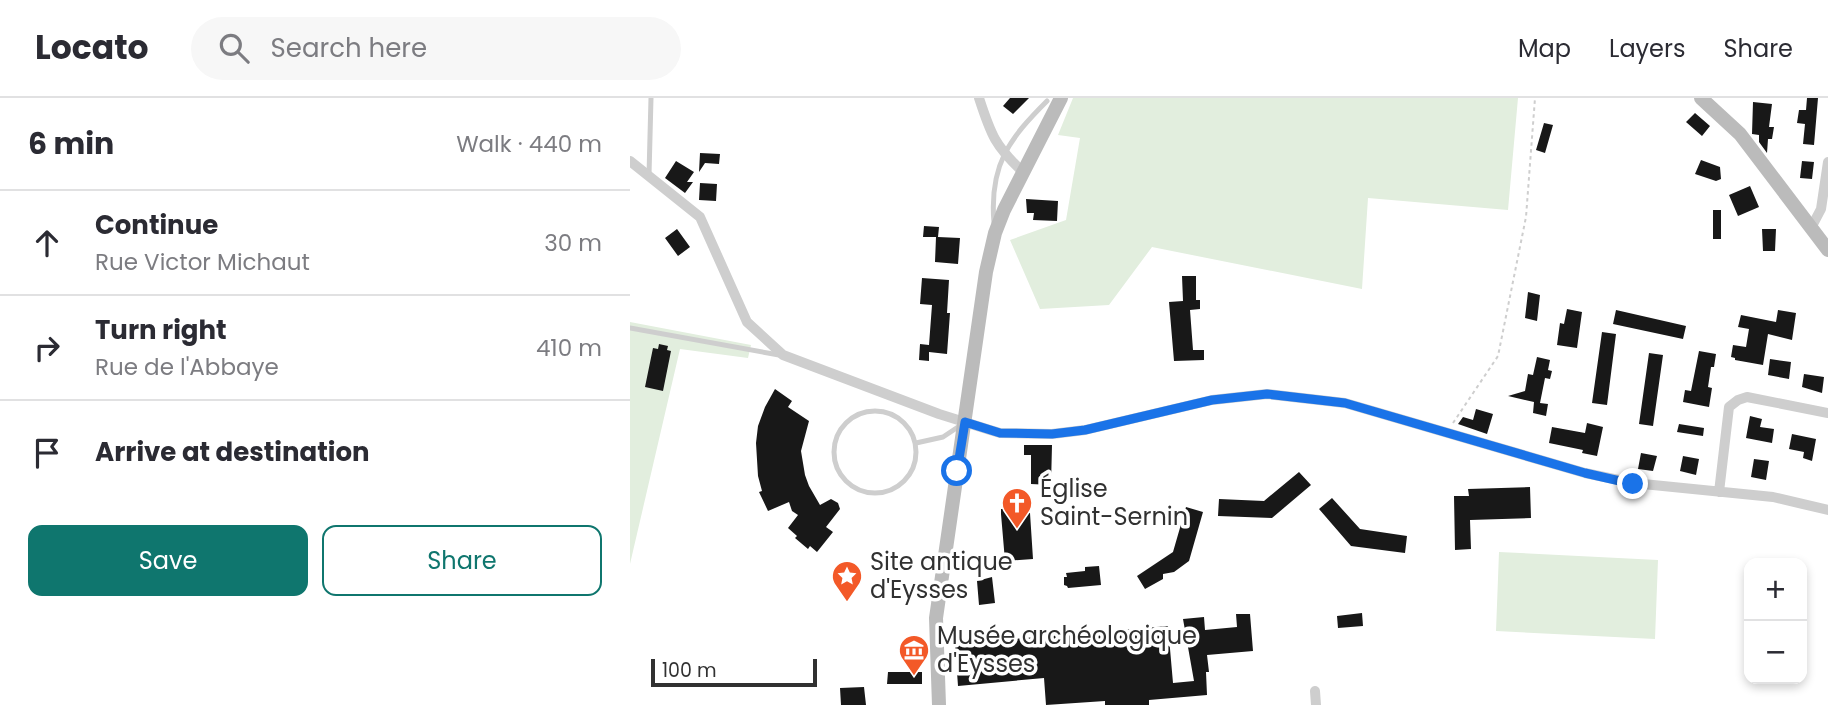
<!DOCTYPE html>
<html lang="en">
<head>
<meta charset="utf-8">
<style>
  body { margin:0; font-family:Poppins,sans-serif; background:#f7f7f7; color:#2b2b33 }
  .controls { position:absolute; right:21px; bottom:21px; display:grid; overflow:hidden; border-radius:14px; box-shadow:0 4px 10px #0003 }
  .controls button { width:63px; height:63px; display:grid; place-items:center; padding:0; border:0; border-bottom:2px solid #e1e1e2; background:#fff; color:#2b2b33; font:35px sans-serif }
  .scale { position:absolute; left:21px; bottom:18px; width:166px; box-sizing:border-box; padding-left:7px; border:4px solid #313131; border-top:0; font-size:19px; line-height:24px; white-space:nowrap; color:#313131; -webkit-text-stroke:5px #fff; paint-order:stroke }
  .stop { position:absolute; width:21px; height:21px; margin:-16px; border:5px solid #1a73e8; border-radius:50%; background:#fff }
  .stop.end { background:#1a73e8; border-color:#fff; box-shadow:0 2px 7px #0008 }
  .list { margin:0; padding:0; list-style:none }
  h2 { display:flex; justify-content:space-between; align-items:center; height:91px; margin:0; padding:0 28px; font-size:30px }
  h2 small { font-size:23px; font-weight:400; color:#7c7c81 }
  .list li { display:grid; grid-template-columns:46px 1fr auto; gap:21px; align-items:center; box-sizing:border-box; height:105px; padding:0 28px; border-top:2px solid #e1e1e2 }
  .list b { display:block; font-size:26px; white-space:nowrap }
  .list p { margin:0; font-size:23px; white-space:nowrap; color:#7c7c81 }
  .list em { font-size:23px; font-style:normal; color:#7c7c81 }
  .actions { display:flex; gap:14px; padding:21px 28px }
  .actions a { flex:1; padding:16px 0; border:2px solid #0f766e; border-radius:14px; text-align:center; font-size:24px; color:#0f766e }
  .actions .main { background:#0f766e; color:#fff }
  .icon { flex:none; width:38px; height:38px; fill:none; stroke:currentColor; stroke-width:2; stroke-linecap:round; stroke-linejoin:round }
  .map { position:relative; flex:none; width:1198px; height:607px; overflow:hidden }
  header { display:flex; align-items:center; gap:42px; box-sizing:border-box; height:98px; padding:0 35px; background:#fff; border-bottom:2px solid #e1e1e2 }
  header strong { font-size:33px }
  nav { display:flex; gap:38px; margin-inline-start:auto; font-size:24px }
  .search { width:490px; height:63px; background:#f7f7f7; display:flex; align-items:center; gap:18px; box-sizing:border-box; padding:0 24px; border-radius:38px; color:#7c7c81; font-size:26px }
  main { display:flex }
  aside { flex:1; background:#fff }
  .map>svg:first-child { display:block }
</style>
</head>
<body>
<header>
<strong>Locato</strong>
<div class="search"><svg class="icon" aria-label="search" viewBox="0 0 24 24"><circle cx="10" cy="10" r="6"/><path d="M15 15l6 6"/></svg>Search here</div>
<nav><a>Map</a><a>Layers</a><a>Share</a></nav>
</header>
<main>
<aside>
<h2>6 min<small>Walk · 440 m</small></h2>
<ul class="list">
<li><svg class="icon" aria-label="ahead" viewBox="0 0 24 24"><path d="M12 20V5M6 11l6-6 6 6"/></svg><div><b>Continue</b><p>Rue Victor Michaut</p></div><em>30 m</em></li>
<li><svg class="icon" aria-label="right" viewBox="0 0 24 24"><path d="M7 20v-9h11M14 6l5 5-5 5"/></svg><div><b>Turn right</b><p>Rue de l'Abbaye</p></div><em>410 m</em></li>
<li><svg class="icon" aria-label="arrive" viewBox="0 0 24 24"><path d="M6 21V4h12l-3 4 3 4H6"/></svg><div><b>Arrive at destination</b></div></li>
</ul>
<div class="actions"><a class="main">Save</a><a>Share</a></div>
</aside>
<div class="map">
<svg width="1198" height="607" viewBox="0 0 1198 607">
  <rect width="100%" height="100%" fill="#fff"/>
  <!-- green -->
  <path fill="#e2eede" d="M443 0H888L878 112 738 100 732 191 522 149 479 207 410 211 380 142 436 122 450 40 428 37Z
    M0 224 121 247 118 260 50 251 0 466Z
    M869 454 1028 462 1025 541 866 533Z"/>
  <!-- building -->
  <path fill="#181818" d="M380 0H399L383 16 373 8Z
    M1177 0H1188L1184 47 1173 46 1175 26 1167 25 1169 12H1176Z
    M1123 4 1142 6 1139 29H1144L1142 41H1138L1137 55 1129 44V37L1122 36Z
    M1065 15 1080 28 1072 38 1056 24Z
    M914 25 923 27 915 55 906 52Z
    M70 55 90 56 89 66 75 65 69 74Z
    M1071 62 1090 69 1091 81 1086 83 1065 76Z
    M46 63 64 74 57 84H63L55 95 35 80Z
    M1172 63 1184 64 1182 81 1170 80Z
    M70 85 87 86 86 103 69 102Z
    M1120 88 1129 109 1108 118 1099 97Z
    M396 101 428 103 427 123 403 122 404 115H397Z
    M1083 112H1091V141H1083Z
    M294 128 309 129 308 139 330 140 328 166 305 164 306 139H293Z
    M47 131 60 149 48 158 35 140Z
    M1132 131H1146L1145 153H1133Z
    M552 178H566V202H570V211L560 212 563 252H574V262L544 263 539 204 553 203Z
    M292 180 319 182 317 215H320L317 256 299 254V263L289 262 290 246 299 247 302 207 290 206Z
    M898 194 910 197 907 223 895 220Z
    M937 211 952 214 947 250 927 247 930 225 934 226Z
    M986 212 1056 228 1053 241 983 226Z
    M1148 212 1166 215 1162 242 1138 236 1133 267 1105 262V260L1101 259 1103 247 1116 249 1119 231 1108 229 1111 217 1146 224Z
    M972 234 986 236 977 307 962 305Z
    M29 246 38 248 37 252 41 253 33 293 15 289 23 250 28 251Z
    M1069 253 1086 256 1084 269H1081L1078 289 1082 290 1079 309 1053 304 1055 292 1061 293Z
    M1019 255 1033 257 1023 328 1009 326Z
    M907 259 920 262 918 272 922 273 920 281 915 280 910 305 918 306 916 318 903 315 904 304 878 298 895 293 898 276 903 277Z
    M1140 261 1161 264 1159 281 1138 277Z
    M1174 276 1194 279 1192 295 1172 289Z
    M145 291 162 303 158 309 179 323 171 353 175 377 179 388 190 407 201 401 208 405 210 411 196 429 203 434 187 454 180 448 178 451 165 440 167 438 158 430 168 417 162 413 159 404 138 413 129 394 132 393 128 378 126 345 128 328 135 309Z
    M846 311 863 316 857 336 828 326 833 319 843 322Z
    M1120 318 1132 321 1130 329 1144 331 1142 345 1116 340Z
    M957 325 973 329 967 358 952 355 953 352 919 345 922 329 955 335Z
    M1049 326 1074 330 1073 338 1047 334Z
    M1162 336 1186 341 1182 363 1173 360 1174 354 1159 351Z
    M394 347H422L421 387 401 386V357H394Z
    M1011 355 1027 358 1023 373 1008 371Z
    M1053 358 1069 361 1066 377 1050 373Z
    M1124 361 1139 363 1136 382 1121 379Z
    M669 374 681 387 642 420 588 418 589 401 634 403Z
    M900 389 901 420 840 422 841 451 825 452 824 398H839L838 391Z
    M379 394H390V409L396 415H400L403 461 375 463 371 416V411H380Z
    M702 400 730 431 777 438 775 455 721 448 689 411Z
    M556 409 573 414 559 463 544 474 533 476V481L515 491 507 478 543 454Z
    M469 468 471 487 438 490 437 488 434 487V479H437L436 475 455 473V469Z
    M362 479 365 505 349 507 347 483Z
    M732 515 733 528 708 530 707 518Z
    M606 516H620L623 553 577 557 579 574H576L577 597 519 602V607H475V603L416 607 414 580 328 588 325 546 538 528 543 585 564 583 553 521 574 519 575 532 607 529Z
    M258 574H292V586H257Z
    M234 589 236 607H211L210 590Z"/>
  <g fill="none" stroke-linecap="round" stroke-linejoin="round">
    <!-- path -->
    <path stroke="#cecece" stroke-width="2" stroke-dasharray="3.5 3.5" stroke-linecap="butt" d="M823 325 868 258 896 119 905 0"/>
    <!-- lane -->
    <path stroke="#cecece" stroke-width="5" d="M19 77 21 0
      M364 125C359 67 379 41 417 3
      M0 230 149 257
      M204 354a41 41 0 1 1 82 0a41 41 0 1 1-82 0Z
      M286 345 313 339 331 327"/>
    <!-- street -->
    <path stroke="#cecece" stroke-width="10" d="M349 0C361 37 365 48 394 75
      M0 63 70 119 117 224 153 257 309 316 360 332 370 335 422 336 455 332 582 302 637 296 715 305 955 375 1003 385 1143 399 1198 412
      M1181 130 1191 111 1198 64
      M1089 394 1099 309 1108 302 1117 299 1198 315
      M685 593 686 607"/>
    <!-- secondary -->
    <path stroke="#bbb" stroke-width="14" d="M1071 0 1110 36 1198 152
      M309 607 306 520 356 174 365 135 374 112 431 0"/>
  </g>
  <g fill="none" stroke-linecap="round" stroke-linejoin="round">
    <!-- route -->
    <path stroke="#1a73e8" stroke-width="9" d="M327 373 335 324 370 335 422 336 455 332 582 302 637 296 715 305 955 375 1003 386"/>
  </g>
  <!-- icons -->
  <defs>
    <g id="church-pin" transform="scale(1.575)"><path d="M0 17L-7.5 6A9.5 9.5 0 1 1 7.5 6Z" fill="#f35928" stroke="#fff"/><path d="M-1.2-6h2.4v3.5h3.3v2.4h-3.3V6h-2.4V-.1h-3.3v-2.4h3.3Z" fill="#fff"/></g>
    <g id="sight-pin" transform="scale(1.575)"><path d="M0 17L-7.5 6A9.5 9.5 0 1 1 7.5 6Z" fill="#f35928" stroke="#fff"/><path d="M0-6L1.8-2.2L6-1.7L2.9 1.2L3.7 5.4L0 3.3L-3.7 5.4L-2.9 1.2L-6-1.7L-1.8-2.2Z" fill="#fff"/></g>
    <g id="museum-pin" transform="scale(1.575)"><path d="M0 17L-7.5 6A9.5 9.5 0 1 1 7.5 6Z" fill="#f35928" stroke="#fff"/><path d="M0-6L6-3V-2H-6V-3ZM-5-1h2V3h-2ZM-1-1h2V3h-2ZM3-1h2V3H3ZM-6 4H6V6H-6Z" fill="#fff"/></g>
  </defs>
  <g fill-rule="evenodd">
    <use href="#church-pin" x="387" y="405"/>
    <use href="#sight-pin" x="217" y="478"/>
    <use href="#museum-pin" x="284" y="552"/>
  </g>
  <g text-anchor="middle" stroke-width="7" stroke-linejoin="round" paint-order="stroke">
    <!-- poi labels -->
    <g font-size="24" fill="#313131" stroke="#fff" text-anchor="start">
      <text x="410" y="399">Église<tspan x="410" dy="28">Saint-Sernin</tspan></text>
      <text x="240" y="472">Site antique<tspan x="240" dy="28">d'Eysses</tspan></text>
      <text x="307" y="546">Musée archéologique<tspan x="307" dy="28">d'Eysses</tspan></text>
    </g>
  </g>
</svg>
<div class="controls">
<button>+</button>
<button>−</button>
</div>
<div class="scale">100 m</div>
<div class="stop" style="left:327px;top:373px"></div>
<div class="stop end" style="left:1003px;top:386px"></div>
</div>
</main>
</body>
</html>
